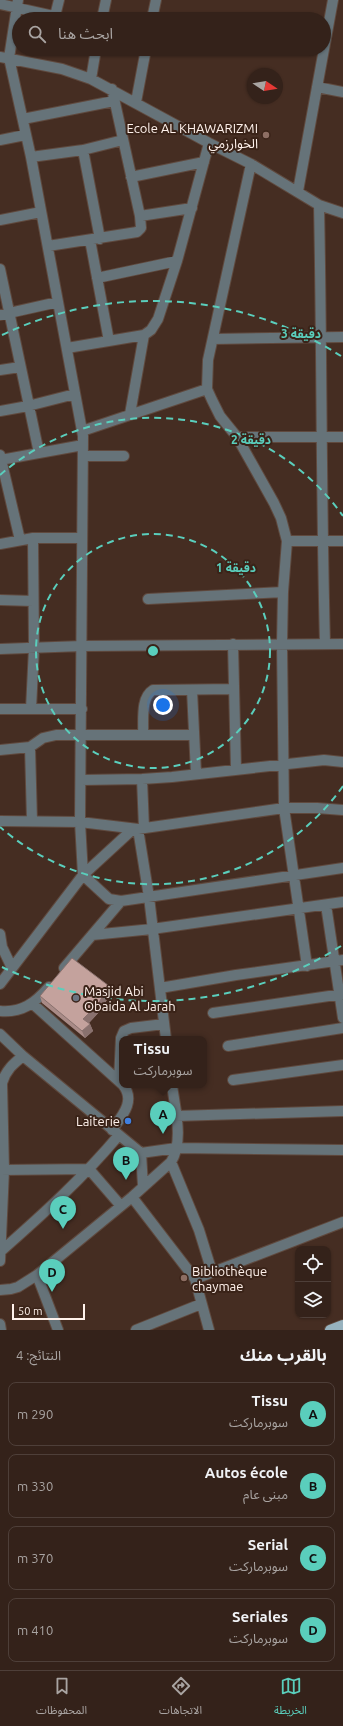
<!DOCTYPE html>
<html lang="ar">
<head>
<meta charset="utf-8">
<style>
  body { margin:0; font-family:Ubuntu,"Noto Sans Arabic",sans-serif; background:#3c2a23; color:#f1f3f6; direction:rtl }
  .controls { position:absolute; right:12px; bottom:12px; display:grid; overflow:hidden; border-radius:8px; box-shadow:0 1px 3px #0004 }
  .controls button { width:36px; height:36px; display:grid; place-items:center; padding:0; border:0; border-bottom:1px solid #4e3f39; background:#34221a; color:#f1f3f6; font:20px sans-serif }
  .compass { position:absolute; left:247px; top:68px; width:36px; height:36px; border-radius:50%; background:#34221a; box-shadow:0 1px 3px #0004; rotate:102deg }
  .scale { position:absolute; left:12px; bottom:10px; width:73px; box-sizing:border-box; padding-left:4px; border:2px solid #fff2ec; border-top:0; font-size:11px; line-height:14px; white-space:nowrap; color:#fff2ec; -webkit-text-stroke:3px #3a2318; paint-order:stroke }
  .you { position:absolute; left:163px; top:705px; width:14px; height:14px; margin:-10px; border:3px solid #fff; border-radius:50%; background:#1a73e8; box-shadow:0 0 0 6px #1a73e833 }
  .badge { display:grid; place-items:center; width:26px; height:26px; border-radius:50%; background:#5acebc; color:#111; font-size:13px; font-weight:700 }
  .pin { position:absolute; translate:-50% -33px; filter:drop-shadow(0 1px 2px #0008) }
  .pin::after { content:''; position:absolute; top:21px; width:14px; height:12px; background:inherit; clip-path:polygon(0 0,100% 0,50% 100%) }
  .popup { position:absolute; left:119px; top:1036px; width:88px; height:52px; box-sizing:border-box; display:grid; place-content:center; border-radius:8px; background:#34221a; filter:drop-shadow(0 1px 3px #0005); font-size:13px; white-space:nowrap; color:#a9a4a2 }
  .popup b { font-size:15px; color:#f1f3f6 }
  .popup::after { content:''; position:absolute; left:50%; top:100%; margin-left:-8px; border:8px solid transparent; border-top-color:#34221a }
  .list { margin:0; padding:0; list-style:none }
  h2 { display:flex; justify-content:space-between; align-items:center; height:52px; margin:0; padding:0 16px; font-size:17px }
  h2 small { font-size:13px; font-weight:400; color:#a9a4a2 }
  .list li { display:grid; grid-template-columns:26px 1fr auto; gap:12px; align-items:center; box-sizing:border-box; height:64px; margin:0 8px 8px; padding:0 8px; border:1px solid #4e3f39; border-radius:8px }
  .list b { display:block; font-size:15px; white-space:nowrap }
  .list p { margin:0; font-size:13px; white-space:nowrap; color:#a9a4a2 }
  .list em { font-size:13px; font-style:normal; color:#a9a4a2 }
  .icon { flex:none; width:22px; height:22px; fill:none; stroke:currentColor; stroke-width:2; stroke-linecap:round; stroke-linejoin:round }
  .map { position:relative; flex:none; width:343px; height:1330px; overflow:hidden; direction:ltr }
  .search { position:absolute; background:#34221a; box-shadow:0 1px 3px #0004; left:12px; right:12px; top:12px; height:44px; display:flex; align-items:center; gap:10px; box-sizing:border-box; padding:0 14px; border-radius:22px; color:#a9a4a2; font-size:15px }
  .sheet { height:340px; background:#34221a }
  nav { display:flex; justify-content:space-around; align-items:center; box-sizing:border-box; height:56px; border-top:1px solid #4e3f39; background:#34221a; font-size:11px; color:#a9a4a2 }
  nav a { display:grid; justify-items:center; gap:2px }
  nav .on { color:#5acebc }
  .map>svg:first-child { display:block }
</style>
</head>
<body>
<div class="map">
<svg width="343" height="1330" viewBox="0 0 343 1330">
  <rect width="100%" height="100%" fill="#452d22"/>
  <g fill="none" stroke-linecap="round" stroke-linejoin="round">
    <!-- minor casing -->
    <g stroke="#5f493e" stroke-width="12">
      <path id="minor" d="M18 0 9 58 31 157 83 436 80 822 83 875 109 899 121 901 343 868
        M0 4 67 19
        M55 16 59 0
        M102 19 106 0
        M152 19 156 0
        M0 57 62 69 91 79 209 143 251 164 319 205 343 213
        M91 79 96 49
        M317 87 343 92
        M136 102 146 49
        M23 119 114 101
        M0 140 25 135
        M83 150 100 239
        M31 157 83 150 123 140
        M251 164 208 360 207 389 212 400 220 416 237 437 274 503 281 518 287 541 283 592 282 644 284 808 307 966
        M131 177 204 162
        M298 191 333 0
        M319 205C322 351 321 497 325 643
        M140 216 192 208
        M0 220 41 212
        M90 240 109 341
        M48 246 137 232 141 228 140 216 112 89
        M0 269 39 453
        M97 278 177 261
        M0 315 58 302
        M213 339 343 337
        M67 348 144 335 151 330 158 319 177 261 209 143
        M0 370 20 367
        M0 411 28 406 75 394
        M130 414 144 335
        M82 431 207 389
        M237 437H343
        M0 455 20 540
        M83 456H124
        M0 460 83 445
        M287 541H343
        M0 544 33 538H82
        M148 599 283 592
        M0 600 33 601
        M233 644 236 769
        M0 649 82 646 343 644
        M192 690 196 773
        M0 709H82
        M31 709 34 648 33 538
        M143 735C144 721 140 698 153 690L234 689
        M30 747 32 821
        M0 750 30 747 43 738 56 735H194
        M142 779 144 828
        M81 780 142 779 172 777 324 760 343 762
        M0 821 80 822 138 829 284 808H317L343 810
        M138 829 149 897 166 1039
        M326 905 343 1018
        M0 934 2 947 12 968
        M92 935 152 929 343 902
        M64 968 121 901
        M0 984 83 875 133 829
        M160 988 236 975 343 960
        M33 1004 122 1084
        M0 1011C22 1013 35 1003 49 987
        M213 1013 343 994
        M0 1034 23 1056 141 1153 143 1186
        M228 1046 343 1028
        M233 1080 343 1065
        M119 1081 121 1038 124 1031 131 1028 164 1024
        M176 1116 343 1111
        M112 1130C122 1116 136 1101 123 1085
        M141 1153 176 1148 343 1150
        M171 1162 199 1230 212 1272
        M0 1170 89 1169 121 1206
        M132 1197 195 1279
        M0 1252C42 1215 83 1178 119 1135
        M0 1261 4 1170 2 1083C6 1070 13 1064 23 1056
        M37 1275 58 1330
        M0 1290 11 1289 18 1287 37 1275 132 1197 171 1162C184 1141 175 1109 172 1085
        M0 1324 1 1330
        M136 1330 201 1304
        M209 1330 195 1279 343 1222"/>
    </g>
    <!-- primary casing -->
    <g stroke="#5f493e" stroke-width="12">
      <path id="primary" d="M330 1330 343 1325"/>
    </g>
    <!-- minor -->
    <use href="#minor" stroke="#667379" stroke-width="10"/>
    <!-- primary -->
    <use href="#primary" stroke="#97b2be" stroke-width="10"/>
  </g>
  <!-- wall -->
  <path fill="#a98b87" d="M109 986 111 993 100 1011 89 1023 90 1024 93 1031 85 1038 42 1003 40 996Z"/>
  <!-- shaded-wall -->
  <path fill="#89716e" d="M109 986 111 993 100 1011 86 1026 83 1019Z
    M90 1024 93 1031 85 1038 82 1031Z"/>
  <!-- building -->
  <path fill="#c4a29d" stroke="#89716e" d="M72 958 109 986 98 1004 83 1019 90 1024 82 1031 40 996Z"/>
  <!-- distance rings -->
  <g fill="none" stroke="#5acebc" stroke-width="2" stroke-dasharray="7 5">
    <circle cx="153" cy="651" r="117"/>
    <path d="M343 786A233 233 0 0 1 0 827M0 475A233 233 0 0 1 343 516"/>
    <path d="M341 946A350 350 0 0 1 2 967M2 335A350 350 0 0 1 341 356"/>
  </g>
  <!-- markers -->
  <g fill="#8d6e63" stroke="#3a2318" stroke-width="1.5">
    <circle cx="266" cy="135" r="4"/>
    <circle cx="184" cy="1278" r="4"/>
  </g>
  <circle fill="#6b7280" stroke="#3a2318" stroke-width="1.5" cx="76" cy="998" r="4"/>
  <circle fill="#3f7fe0" stroke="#3a2318" stroke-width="1.5" cx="128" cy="1121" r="4"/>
  <g text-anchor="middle" stroke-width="4" stroke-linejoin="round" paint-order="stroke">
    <!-- poi labels -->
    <g font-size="13" fill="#fff2ec" stroke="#3a2318" text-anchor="end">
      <text x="258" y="133">Ecole AL KHAWARIZMI<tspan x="258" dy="15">الخوارزمي</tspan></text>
      <text x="84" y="996" text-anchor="start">Masjid Abi<tspan x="84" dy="15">Obaida Al Jarah</tspan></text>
      <text x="120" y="1126">Laiterie</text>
      <text x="192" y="1276" text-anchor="start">Bibliothèque<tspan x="192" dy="15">chaymae</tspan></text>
    </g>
  </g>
  <circle cx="153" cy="651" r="6" fill="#5acebc" stroke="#3a2318" stroke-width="2"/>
  <g font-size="12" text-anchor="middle" font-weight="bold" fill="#5acebc" stroke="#3a2318" stroke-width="4" stroke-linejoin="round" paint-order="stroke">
    <text x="301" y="338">3 دقيقة</text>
    <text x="251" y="444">2 دقيقة</text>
    <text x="236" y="572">1 دقيقة</text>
  </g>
</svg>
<div class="controls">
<button><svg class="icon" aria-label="locate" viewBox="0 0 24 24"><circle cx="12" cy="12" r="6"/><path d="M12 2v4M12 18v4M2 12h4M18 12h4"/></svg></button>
<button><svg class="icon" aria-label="layers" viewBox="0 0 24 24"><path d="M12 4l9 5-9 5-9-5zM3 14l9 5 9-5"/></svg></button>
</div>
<svg class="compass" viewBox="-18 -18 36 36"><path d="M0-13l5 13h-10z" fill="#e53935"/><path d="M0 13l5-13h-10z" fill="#a9a4a2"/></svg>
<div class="scale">50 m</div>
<div class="you"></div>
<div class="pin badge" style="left:163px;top:1134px">A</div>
<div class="popup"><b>Tissu</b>سوبرماركت</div>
<div class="pin badge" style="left:126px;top:1180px">B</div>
<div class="pin badge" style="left:63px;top:1229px">C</div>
<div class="pin badge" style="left:52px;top:1292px">D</div>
<div class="search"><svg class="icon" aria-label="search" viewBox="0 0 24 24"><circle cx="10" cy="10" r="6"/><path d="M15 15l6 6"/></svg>ابحث هنا</div>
</div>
<section class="sheet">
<h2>بالقرب منك<small>النتائج: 4</small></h2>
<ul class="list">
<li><span class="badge">A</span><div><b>Tissu</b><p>سوبرماركت</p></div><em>290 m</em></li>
<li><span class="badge">B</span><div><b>Autos école</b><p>مبنى عام</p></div><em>330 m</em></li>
<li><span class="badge">C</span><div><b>Serial</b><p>سوبرماركت</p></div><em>370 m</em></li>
<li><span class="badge">D</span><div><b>Seriales</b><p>سوبرماركت</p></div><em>410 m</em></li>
</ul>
</section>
<nav>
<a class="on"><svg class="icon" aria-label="map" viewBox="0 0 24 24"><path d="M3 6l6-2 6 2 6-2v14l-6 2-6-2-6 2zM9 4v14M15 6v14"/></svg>الخريطة</a>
<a><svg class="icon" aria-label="directions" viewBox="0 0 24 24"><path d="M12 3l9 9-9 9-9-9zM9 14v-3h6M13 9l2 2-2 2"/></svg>الاتجاهات</a>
<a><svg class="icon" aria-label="saved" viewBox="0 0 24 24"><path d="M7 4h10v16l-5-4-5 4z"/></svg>المحفوظات</a>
</nav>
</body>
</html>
